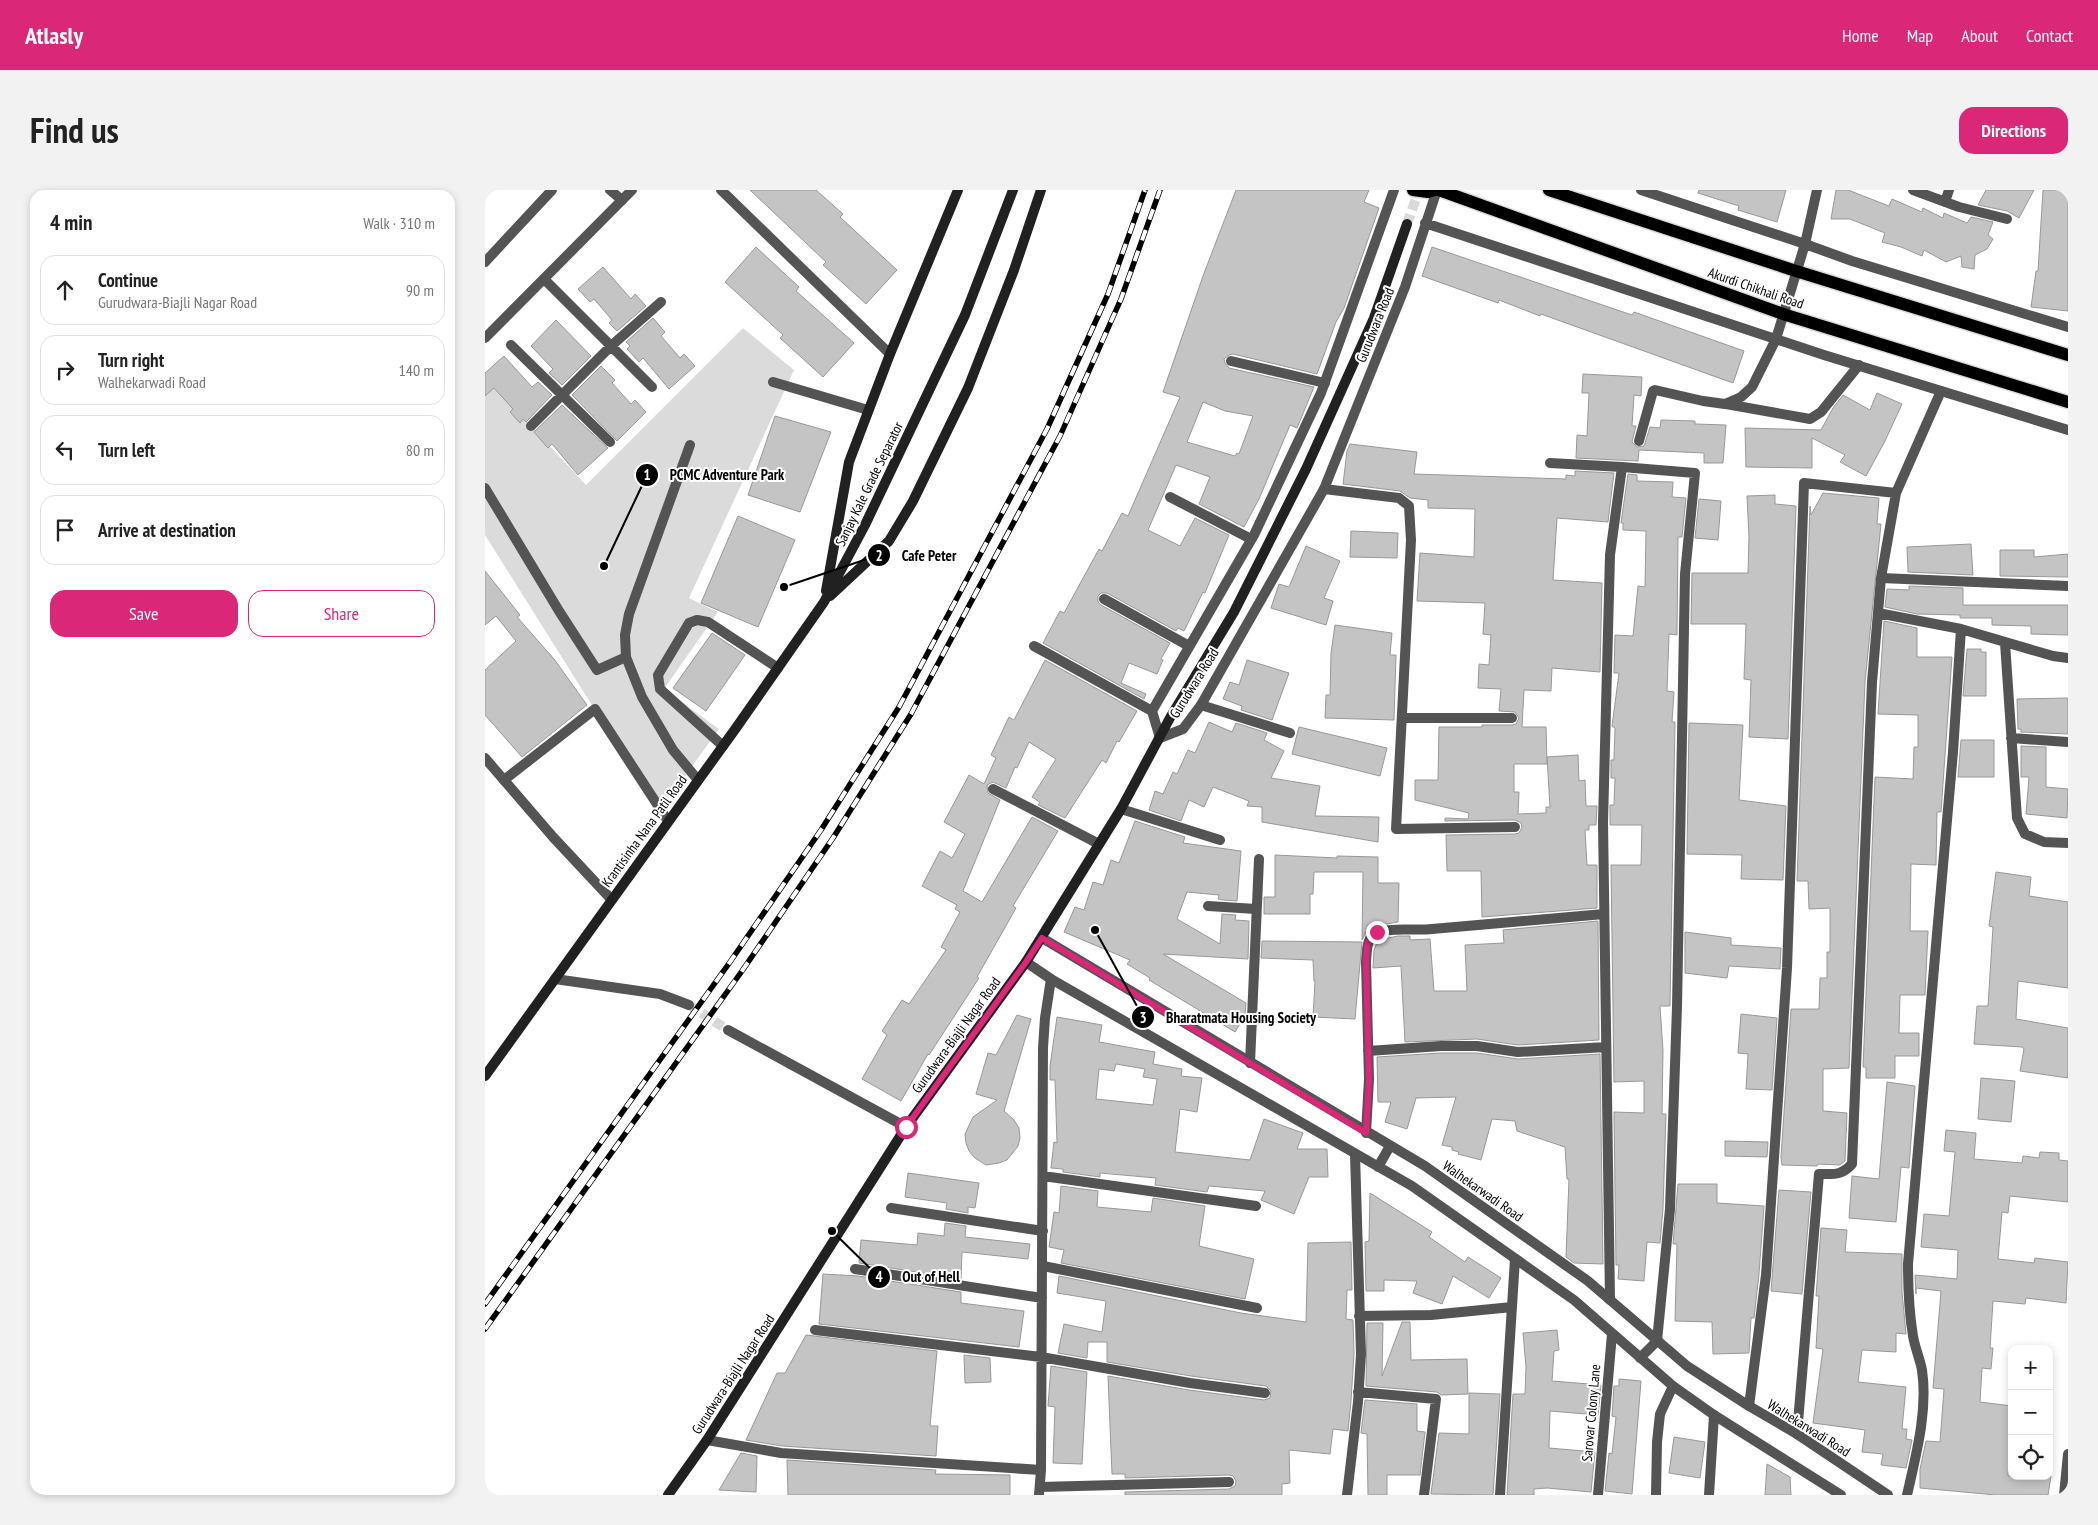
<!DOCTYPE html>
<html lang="en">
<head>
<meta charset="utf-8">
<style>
  body { margin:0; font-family:"PT Sans Narrow",sans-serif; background:#f2f2f2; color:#222 }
  .controls { position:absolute; right:15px; bottom:15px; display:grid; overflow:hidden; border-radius:10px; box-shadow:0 2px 8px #0003 }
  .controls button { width:45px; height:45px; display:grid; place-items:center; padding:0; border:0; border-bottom:1px solid #e0e0e0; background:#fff; color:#222; font:25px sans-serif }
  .stop { position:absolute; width:15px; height:15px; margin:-11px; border:4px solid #db2777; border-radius:50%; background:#fff }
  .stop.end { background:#db2777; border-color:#fff; box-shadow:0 1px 5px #0008 }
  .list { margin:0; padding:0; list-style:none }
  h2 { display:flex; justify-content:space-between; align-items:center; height:65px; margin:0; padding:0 20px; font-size:21px }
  h2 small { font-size:16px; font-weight:400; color:#767676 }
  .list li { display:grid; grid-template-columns:32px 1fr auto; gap:15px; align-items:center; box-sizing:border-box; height:70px; margin:0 10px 10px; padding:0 10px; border:1px solid #e0e0e0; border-radius:15px }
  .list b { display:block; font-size:19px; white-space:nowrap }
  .list p { margin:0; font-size:16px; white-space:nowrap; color:#767676 }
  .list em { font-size:16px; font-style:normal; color:#767676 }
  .actions { display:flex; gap:10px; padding:15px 20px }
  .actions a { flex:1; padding:11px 0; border:1px solid #db2777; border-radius:15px; text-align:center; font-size:18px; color:#db2777 }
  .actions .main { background:#db2777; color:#fff }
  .icon { flex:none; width:28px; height:28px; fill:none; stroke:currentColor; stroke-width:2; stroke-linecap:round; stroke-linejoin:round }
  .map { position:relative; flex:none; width:1583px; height:1305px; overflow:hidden; border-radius:15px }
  header { display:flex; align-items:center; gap:30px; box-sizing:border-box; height:70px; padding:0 25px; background:#db2777; color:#fff }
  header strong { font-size:24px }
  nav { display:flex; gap:28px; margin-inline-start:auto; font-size:18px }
  .intro { display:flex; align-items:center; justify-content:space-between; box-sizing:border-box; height:120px; padding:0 30px }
  h1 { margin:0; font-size:35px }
  .button { padding:12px 22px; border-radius:15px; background:#db2777; color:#fff; font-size:18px; font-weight:700 }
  main { display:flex; gap:30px; padding:0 30px }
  aside { flex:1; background:#fff; border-radius:15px; box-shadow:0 2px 8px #0003 }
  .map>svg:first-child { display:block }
</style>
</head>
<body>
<header>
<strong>Atlasly</strong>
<nav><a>Home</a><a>Map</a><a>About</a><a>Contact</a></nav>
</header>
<div class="intro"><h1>Find us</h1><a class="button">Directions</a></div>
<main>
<aside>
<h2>4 min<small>Walk · 310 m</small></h2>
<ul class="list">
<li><svg class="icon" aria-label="ahead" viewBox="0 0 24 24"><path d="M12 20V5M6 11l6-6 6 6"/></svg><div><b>Continue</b><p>Gurudwara-Biajli Nagar Road</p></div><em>90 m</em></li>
<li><svg class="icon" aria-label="right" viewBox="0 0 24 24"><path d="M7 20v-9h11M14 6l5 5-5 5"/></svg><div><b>Turn right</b><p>Walhekarwadi Road</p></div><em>140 m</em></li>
<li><svg class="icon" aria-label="left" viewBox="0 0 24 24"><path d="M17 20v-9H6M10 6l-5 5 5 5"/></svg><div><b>Turn left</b></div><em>80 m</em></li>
<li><svg class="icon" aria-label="arrive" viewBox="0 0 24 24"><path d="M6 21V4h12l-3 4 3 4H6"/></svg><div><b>Arrive at destination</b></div></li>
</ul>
<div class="actions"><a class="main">Save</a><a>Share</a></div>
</aside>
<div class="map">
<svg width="1583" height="1305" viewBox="0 0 1583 1305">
  <rect width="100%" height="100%" fill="#fff"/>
  <!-- green -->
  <path fill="#dbdbdb" d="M258 138 309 180 204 408 233 422 179 499 234 539 174 622 0 345V187L101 295Z"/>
  <!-- building -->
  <path fill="#c4c4c4" stroke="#989898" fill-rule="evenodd" d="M265 0H331L358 24 355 27 412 80 381 114 338 75 341 72Z
    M751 0H884L879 12 894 18 859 118 851 132 832 184 748 164 744 165 739 169 740 173 744 178 829 197 812 238 805 235 774 309 759 337 714 314 725 287 691 275 663 340 695 356 710 328 744 345 720 403 718 402 699 441 693 438 691 441 622 403H616L613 406V412L616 415 685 453 676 469 678 470 672 484 644 473 636 493 661 504 659 509 558 453 575 421 579 423 614 359 617 361 637 323 643 326 695 207 678 202 718 86ZM718 212 740 221 768 226 754 264 752 263 750 266 702 252Z
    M1214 0H1301L1292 32 1253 20 1254 16 1213 3Z
    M1351 0H1363L1404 16 1407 9 1437 22 1438 18 1458 28 1459 23 1482 33 1486 27 1508 32 1503 45 1508 49 1502 59 1490 65 1489 79 1477 77 1476 66 1461 72 1439 60 1437 66 1416 57 1397 52 1400 43 1365 29H1346Z
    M1501 0H1549L1534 28 1522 21 1493 15Z
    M1558 0H1583V121L1546 117 1551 81H1553Z
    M271 57 314 97 311 101 369 153 338 187 295 148 298 145 240 92Z
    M947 57 1147 125 1149 122 1259 161 1248 193 1056 124 1055 126 1014 110 1013 113 937 86Z
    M118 77 146 109 150 104 161 116 132 141 124 133 127 130 109 109 105 112 93 99Z
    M168 128 180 142 176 146 195 168 199 164 210 176 184 199 158 168 154 172 142 159 145 156 141 152Z
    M71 130 106 166 77 195 64 183 68 179 46 156Z
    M19 166 47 197 53 192 67 205 41 232 38 229 35 233 25 222 28 219 9 198 0 206V183Z
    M116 176 130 190 127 193 146 214 150 210 161 222 132 251 87 205Z
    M1098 184 1157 187 1156 206 1149 205 1147 236H1151L1147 252 1152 257 1159 256 1165 237 1175 238 1176 230 1210 231V234L1241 235 1238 273H1219V263L1154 260 1153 271 1091 268 1092 245 1102 246 1104 203H1097Z
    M1392 203 1417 214 1400 251 1381 286 1355 272 1360 265 1327 248V278L1261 277 1260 238 1336 240 1348 218 1358 205 1385 220Z
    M77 215 123 258 93 285 67 254 63 258 49 242Z
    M290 226 346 242 315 322 263 305Z
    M865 254 932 262 929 284 1081 289V285L1090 286V281L1129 283 1123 332 1072 328 1068 390 1117 393 1115 482 1067 478 1066 501 1039 500 1037 537H1061L1062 574H1029V602H1034L1033 624 1061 623V617H1065L1062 567 1093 565 1094 591 1100 590 1101 616H1112L1111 635H1104V640H1100L1102 675H1112V718L997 727 996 681H962L961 645 1030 644 1034 643 1037 637 1036 633 1030 630 960 631V628L983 629 984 623 930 610V590H953L954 537H997V535H1027L1031 534 1034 528 1030 522 1014 521 1016 499 993 498 994 474 1004 475 1006 445 998 444 1000 413 932 411 935 363 989 367 990 319 943 318V310L925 308 915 301 858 294 862 261Z
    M1143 284 1152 285V291L1188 292 1187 307 1201 308 1197 347H1193L1192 445 1184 444 1182 501 1189 502 1187 532H1190L1185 816H1175L1178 860 1177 924H1181L1178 1019 1175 1053 1162 1052 1159 1091 1133 1089 1134 1075H1131L1129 922 1159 923V891L1129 892 1126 675H1156L1157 635H1125V615H1129L1130 588H1126V570H1129L1130 538 1127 536 1134 483H1129L1130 445 1148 446 1153 396 1160 397 1161 341 1138 340V333H1136Z
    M1338 303 1394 308 1392 334H1396L1380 492 1364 878 1338 879V921L1362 923 1360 971 1355 975 1333 974 1332 976 1297 975 1296 967 1306 819H1334L1335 788H1342V762H1345V718L1324 719 1323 691H1312L1325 316 1326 325Z
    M1290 305V314L1311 316 1303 549 1264 547 1266 490 1259 489 1261 434H1206L1207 383H1263L1264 347 1262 306Z
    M1214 309 1236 311 1233 350 1210 348Z
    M253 326 310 350 273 437 216 413Z
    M866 341 913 343 912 368 865 367Z
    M1486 354 1488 385 1423 382 1422 357Z
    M821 356 855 371 839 408 848 411 841 435 786 418 794 394 804 397Z
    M1515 360H1549V367L1583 364V387L1515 386Z
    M0 381 35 425 32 427 69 469 102 515 37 567 0 525V480L31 451 11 426 0 435Z
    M1424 396 1478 398V415H1583V445L1546 444V436L1507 435V428H1475V425L1432 424 1400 417 1402 399 1424 400Z
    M1399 431 1432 438V467H1467L1456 622H1452L1451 675 1426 674 1425 741H1443L1440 805H1415L1414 843H1434V866H1410V888H1381V877H1378L1390 587 1428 589 1429 557H1433V525L1393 524Z
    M850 435 907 443 905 465H911L909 530 840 528 841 505H845L846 463Z
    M227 443 260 465 221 521 188 498Z
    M1482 459H1496V462H1501V506H1478Z
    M560 470 652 521 634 552 632 551 621 573 617 570 580 628 553 615 555 612 547 607 571 569 544 552 532 578 530 577 521 598 508 592 502 595 503 603 515 610 478 701 497 712 547 627 573 641 528 716 531 718 492 787 494 788 444 865 443 864 416 911 377 889 402 845 397 841 417 810 424 814 461 760 456 757 475 722 470 719 472 715 437 696 455 661 467 668 480 644 459 632 484 585 499 594 511 568 506 565 524 527 529 530Z
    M762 470 804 483 787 530 756 520 757 516 738 509 745 492 754 495Z
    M1583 508V544L1536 542V539H1533L1532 509Z
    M724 532 747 542 751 533 782 543 779 550 799 561 786 588 835 596 830 626 894 627 893 652 777 632V617L762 616 764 611 728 597 719 617 704 610 696 631 664 620 670 601 678 604 688 582 692 584 703 560 710 563Z
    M1204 533 1258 535 1254 610 1301 616 1298 690 1256 689 1257 665 1202 664Z
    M814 537 902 558 895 586 807 564Z
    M1476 550H1509V587H1473Z
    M1536 556 1561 557V597L1583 599 1582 628 1541 624 1544 587H1536Z
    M650 631 700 647 698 653 756 661 752 711 738 710 733 709 734 705 702 702 692 729 735 754 737 724 751 725 750 730 764 731 763 769 678 764 761 813 760 825 750 842 664 790 665 788 642 774 645 770 579 742 590 717 599 720 608 692 618 695 626 670 634 673Z
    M790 665 852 668V666L893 667V693H914L913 732 890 736 881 742 877 750 878 682H829L828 704H825V724H779V707H790Z
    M1511 682 1546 687 1544 706 1583 712V798L1533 791 1531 829 1583 838V888L1535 881 1539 859 1537 857 1489 854 1492 816H1503L1508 737 1504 736Z
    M1113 731 1114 850 1033 855 992 849 920 852 916 776 888 778 889 760 893 750 913 746H925V750L945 749 949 801H982L980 755 1019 753 1018 740Z
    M1200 742 1246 748V755L1296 758 1295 779 1244 776 1242 788 1200 783Z
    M777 751 877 752 870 829 828 827 830 791H829L828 770 776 768Z
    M1256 824 1292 828 1287 900 1261 899 1263 864 1253 863Z
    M532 825 546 829 519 921 529 930 534 938 535 948 533 956 522 970 514 973 501 975 490 968 484 961 481 953 480 944 488 927 512 910 491 904 503 863 511 865Z
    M572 827 617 835 614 852 670 862 668 874 697 879 696 886 717 888 712 922 695 919 690 962 765 970 779 929 818 943 812 959H842L843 987H824L809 1024 776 1010 780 1001 724 996 722 1002 670 995 671 988 615 983V987L578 982V979L566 978 569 952 572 953 570 890H565V876ZM631 874 660 879 658 887 672 889 668 915 611 909 614 879 629 881Z
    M956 863H992L1033 869 1115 864 1118 1074 1089 1073 1081 1067 1084 989H1082L1080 957 1032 941 1030 931 1007 929 996 970 973 964 974 962 967 960V957L957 955 971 907 931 908 922 939 900 932 906 912H893L892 867Z
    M1496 888 1530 891 1526 932 1493 929Z
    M1402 892 1430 896 1424 978 1416 977 1411 1032 1364 1028 1367 986 1394 989Z
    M1461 940 1491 943 1489 969 1537 973 1538 966 1554 968 1555 962 1574 963V970L1583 971V1012L1525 1006 1523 1023 1517 1022 1513 1069 1549 1073 1550 1068 1583 1072 1581 1113 1541 1108 1540 1114 1508 1111 1505 1158H1508L1506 1179 1497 1178 1495 1212 1527 1216 1523 1286H1566L1563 1305H1511L1435 1298V1279L1441 1251 1455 1252 1459 1199 1448 1198 1456 1101 1431 1098V1104L1430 1085 1472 1089 1473 1060 1436 1057 1439 1024 1464 1026 1470 962 1459 961Z
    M1240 951 1283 952 1282 967 1240 966Z
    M423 983 494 993 490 1018 483 1017V1023L461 1019 462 1013 420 1007Z
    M1193 994H1232V1013L1279 1016 1274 1084 1269 1128H1266L1264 1163 1228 1164 1227 1132 1190 1131 1192 1054H1188Z
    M576 996 613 1001 612 1017 666 1022 668 1008 720 1016 714 1056 769 1069 760 1109 576 1073 579 1060 564 1057 569 1022 574 1023Z
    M1294 1000 1326 1002 1317 1104 1286 1101Z
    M885 1003 947 1042 944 1047 980 1072 983 1067 1016 1088 1004 1108 968 1086 957 1114 928 1103 932 1091 899 1090V1101H881L880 1052 884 1051Z
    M460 1033 481 1036 480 1047 545 1054 543 1069 477 1062 476 1089 374 1073 376 1050 432 1055 433 1043 459 1046Z
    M1336 1038 1362 1040 1360 1062 1417 1064V1102L1421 1144 1411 1143V1162L1377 1160 1373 1192 1421 1197 1417 1239H1422L1421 1249 1427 1250 1421 1278 1396 1275 1398 1264 1377 1262 1380 1240 1328 1233 1338 1159 1331 1158 1334 1106H1331Z
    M866 1052 867 1100H862L861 1129 868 1130 869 1164 866 1211 863 1241 848 1239 845 1264 804 1260 805 1293 797 1294V1305H640V1302L744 1299 750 1296 751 1291 748 1286 744 1285 640 1288V1284H627L623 1186 704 1200 779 1210 785 1208 786 1201 781 1196 706 1186 622 1172V1152H603L602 1168 573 1163 579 1134 617 1142 621 1111 572 1103 574 1086 756 1123 821 1132 823 1053Z
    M338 1084 373 1086 476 1102V1113L539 1121 534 1157 334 1134Z
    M917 1132H925L926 1170 982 1169 983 1204 956 1205 952 1202 881 1196 882 1133H898L897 1186Z
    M1072 1140 1074 1160 1069 1161 1067 1191 1116 1195 1113 1225 1065 1221 1064 1258 1110 1262 1106 1302 1062 1298 1049 1299V1305H1022L1028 1204H1040L1041 1177 1038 1143Z
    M321 1145 452 1161 445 1236H453L451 1266 297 1256 261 1250 292 1183H300Z
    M479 1165 505 1168 506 1192 480 1193Z
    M566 1176 602 1182 597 1274 568 1273 570 1217 563 1216Z
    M1134 1189 1156 1191 1147 1304 1120 1301 1124 1263 1127 1264 1131 1227 1127 1226 1129 1196H1134Z
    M984 1203 1015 1204 1008 1305 946 1304 954 1243 984 1244Z
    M880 1210 932 1214V1241L940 1242 935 1285H902V1305H883L882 1244 876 1243Z
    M1189 1247 1220 1252 1215 1288 1184 1283Z
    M256 1263 272 1266 271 1302 234 1300Z
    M302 1270 451 1280 450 1284 525 1285V1305H303Z
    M1282 1274 1305 1287 1306 1305H1280Z"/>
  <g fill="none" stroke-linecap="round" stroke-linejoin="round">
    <!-- tertiary-tunnel -->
    <path stroke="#d9d9d9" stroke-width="10" stroke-dasharray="10 5" stroke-linecap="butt" d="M204 815 243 840"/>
    <!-- secondary-tunnel -->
    <path stroke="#d9d9d9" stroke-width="10" stroke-dasharray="10 5" stroke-linecap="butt" d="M922 34 934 0"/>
    <!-- primary casing -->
    <g stroke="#dbdbdb" stroke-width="15">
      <path id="primary" d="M928 0 943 2 950 0
        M954 0 1298 124 1583 212
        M1064 0 1311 81 1583 165"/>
    </g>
    <!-- service -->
    <path stroke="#545454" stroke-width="10" d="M125 0 137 10
      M0 72 67 0
      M288 192 383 220
      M1241 214 1325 229 1336 222 1374 175
      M1154 251 1168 201 1170 200 1218 211 1240 214 1256 207 1267 197 1291 149
      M205 255 144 424 140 445 141 467 157 507 188 560 213 590
      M0 298 74 421 112 480 141 467
      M238 556 175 499 173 485 204 433 212 430 223 432 293 478
      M19 590 110 519 183 631
      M636 619 735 650"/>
    <!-- minor -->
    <path stroke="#545454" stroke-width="10" d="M236 0 405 164
      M1156 0 1320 54 1332 0
      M1428 0 1474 17 1522 29
      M1460 12 1464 0
      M59 89 167 197
      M0 148 147 0
      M26 155 125 252
      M746 171 840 193
      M46 236 126 156 176 112
      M1065 273 1137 277
      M839 299 914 308 924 316 926 350 911 639 1030 637
      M685 307 766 349
      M1396 388 1583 396
      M619 409 704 456
      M1393 423 1476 439 1568 466 1583 468
      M1520 453 1532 628 1540 644 1559 652 1583 653
      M549 456 667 521
      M716 515 805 543
      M917 528H1027
      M1526 548 1583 552
      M0 568 68 647 126 709
      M508 599 614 654
      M723 716 771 719
      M883 861 956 856H992L1033 862 1121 857
      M765 873 774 669
      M881 943 884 889 881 772C882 761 881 746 893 742 909 737 930 741 947 739 1004 734 1062 729 1119 724
      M558 986 771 1016
      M406 1018 558 1041
      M558 1076 772 1118
      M370 1079 557 1108
      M1125 1110 1118 632 1125 365 1137 277 1210 283 1200 384 1192 817 1185 1019 1172 1151 1155 1168
      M874 1126 946 1125 1027 1117
      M330 1140 556 1167 705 1193 780 1203
      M873 1202 951 1209 939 1305
      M1264 1216 1281 1085 1302 778 1319 293 1411 303
      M1312 1244 1334 984C1349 984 1356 986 1367 974L1387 492 1396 388 1411 303 1456 201
      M222 1250 296 1263 556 1280
      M555 1297 744 1292
      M554 1305 556 1280 558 858 560 828 566 789
      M862 1305 873 1212 876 1164 870 964
      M1015 1305 1030 1069
      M1113 1305 1127 1144
      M1171 1305 1172 1252 1175 1224 1188 1196
      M1224 1305 1229 1225
      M1422 1305C1431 1265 1443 1221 1437 1180 1435 1169 1430 1158 1428 1146 1424 1122 1423 1099 1423 1074L1468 562 1476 439
      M1579 1305 1583 1264"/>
    <!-- tertiary -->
    <path stroke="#545454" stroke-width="10" d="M909 0 836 203 769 345 667 521 675 548 698 539 716 515 839 299 920 97 952 0
      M940 33 1339 165 1583 240
      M1291 149 1320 54 1367 71 1583 137
      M557 748 940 976 1103 1091 1202 1176 1264 1216 1312 1244 1403 1305
      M541 772 566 789 927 996 1089 1110 1188 1196 1229 1225 1356 1305
      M70 789 175 804 204 815
      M243 840 421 937
      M893 977 905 956"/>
    <!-- secondary -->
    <path stroke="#212121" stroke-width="10" d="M341 401 364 272 405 164 473 0
      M345 406 404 351 428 311 483 198 529 80 556 0
      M0 886 251 538 339 412 380 335 480 125 528 0
      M183 1305 222 1250 421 937 541 772 636 619 686 526 749 422 821 279 889 128 922 34"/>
    <!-- primary -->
    <use href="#primary" stroke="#000" stroke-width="12"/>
    <!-- rail casing -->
    <g stroke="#000" stroke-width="5.5">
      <path id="rail" d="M0 1114 245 772 336 640 414 517 562 239 623 104 660 0
        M0 1139 257 781 348 648 426 524 575 246 636 109 675 0"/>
    </g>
    <!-- rail -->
    <use href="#rail" stroke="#fff" stroke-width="4" stroke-dasharray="11" stroke-linecap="butt"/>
  </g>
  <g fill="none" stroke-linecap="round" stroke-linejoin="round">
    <!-- route -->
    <path stroke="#db2777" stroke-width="6" d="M421 937 541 772 557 748 881 943 884 889 881 772C882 758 880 750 892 742"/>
  </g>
  <g text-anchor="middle" stroke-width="4" stroke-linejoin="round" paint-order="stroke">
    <!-- street labels -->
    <g font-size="14" fill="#000" stroke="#fff">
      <text transform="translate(1271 98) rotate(19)" y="5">Akurdi Chikhali Road</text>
      <text transform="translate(890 135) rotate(-68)" y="5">Gurudwara Road</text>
      <text transform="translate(384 294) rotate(-64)" y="5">Sanjay Kale Grade Separator</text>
      <text transform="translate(709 493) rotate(-58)" y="5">Gurudwara Road</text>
      <text transform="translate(159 641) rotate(-54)" y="5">Krantisinha Nana Patil Road</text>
      <text transform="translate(471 845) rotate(-54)" y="5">Gurudwara-Biajli Nagar Road</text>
      <text transform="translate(998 1001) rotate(35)" y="5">Walhekarwadi Road</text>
      <text transform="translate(248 1184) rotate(-57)" y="5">Gurudwara-Biajli Nagar Road</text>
      <text transform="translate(1106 1223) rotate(-85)" y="5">Sarovar Colony Lane</text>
      <text transform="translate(1324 1238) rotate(32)" y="5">Walhekarwadi Road</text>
    </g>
  </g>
  <!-- callouts -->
  <path fill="none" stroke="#000" stroke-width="2" d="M119 376L162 285M299 397L394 365M610 740L658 827M347 1041L394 1087"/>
  <g fill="#000" stroke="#fff" stroke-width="2">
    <circle cx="119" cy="376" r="5"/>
    <circle cx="299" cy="397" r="5"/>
    <circle cx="610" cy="740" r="5"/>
    <circle cx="347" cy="1041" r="5"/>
    <circle cx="162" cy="285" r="12"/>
    <circle cx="394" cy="365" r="12"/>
    <circle cx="658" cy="827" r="12"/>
    <circle cx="394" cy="1087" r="12"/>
  </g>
  <g font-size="15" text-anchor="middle" font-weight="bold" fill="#fff">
    <text x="162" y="290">1</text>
    <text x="394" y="371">2</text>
    <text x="658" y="833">3</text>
    <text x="394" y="1092">4</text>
  </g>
  <g font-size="15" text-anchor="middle" font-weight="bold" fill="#000" stroke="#fff" stroke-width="4" stroke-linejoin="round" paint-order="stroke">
    <text x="242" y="290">PCMC Adventure Park</text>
    <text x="444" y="371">Cafe Peter</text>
    <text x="756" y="833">Bharatmata Housing Society</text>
    <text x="446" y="1092">Out of Hell</text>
  </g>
</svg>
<div class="controls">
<button>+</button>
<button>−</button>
<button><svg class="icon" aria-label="locate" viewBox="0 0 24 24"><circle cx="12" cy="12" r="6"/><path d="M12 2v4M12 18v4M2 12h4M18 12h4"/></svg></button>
</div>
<div class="stop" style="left:421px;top:937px"></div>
<div class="stop end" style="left:892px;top:742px"></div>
</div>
</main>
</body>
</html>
